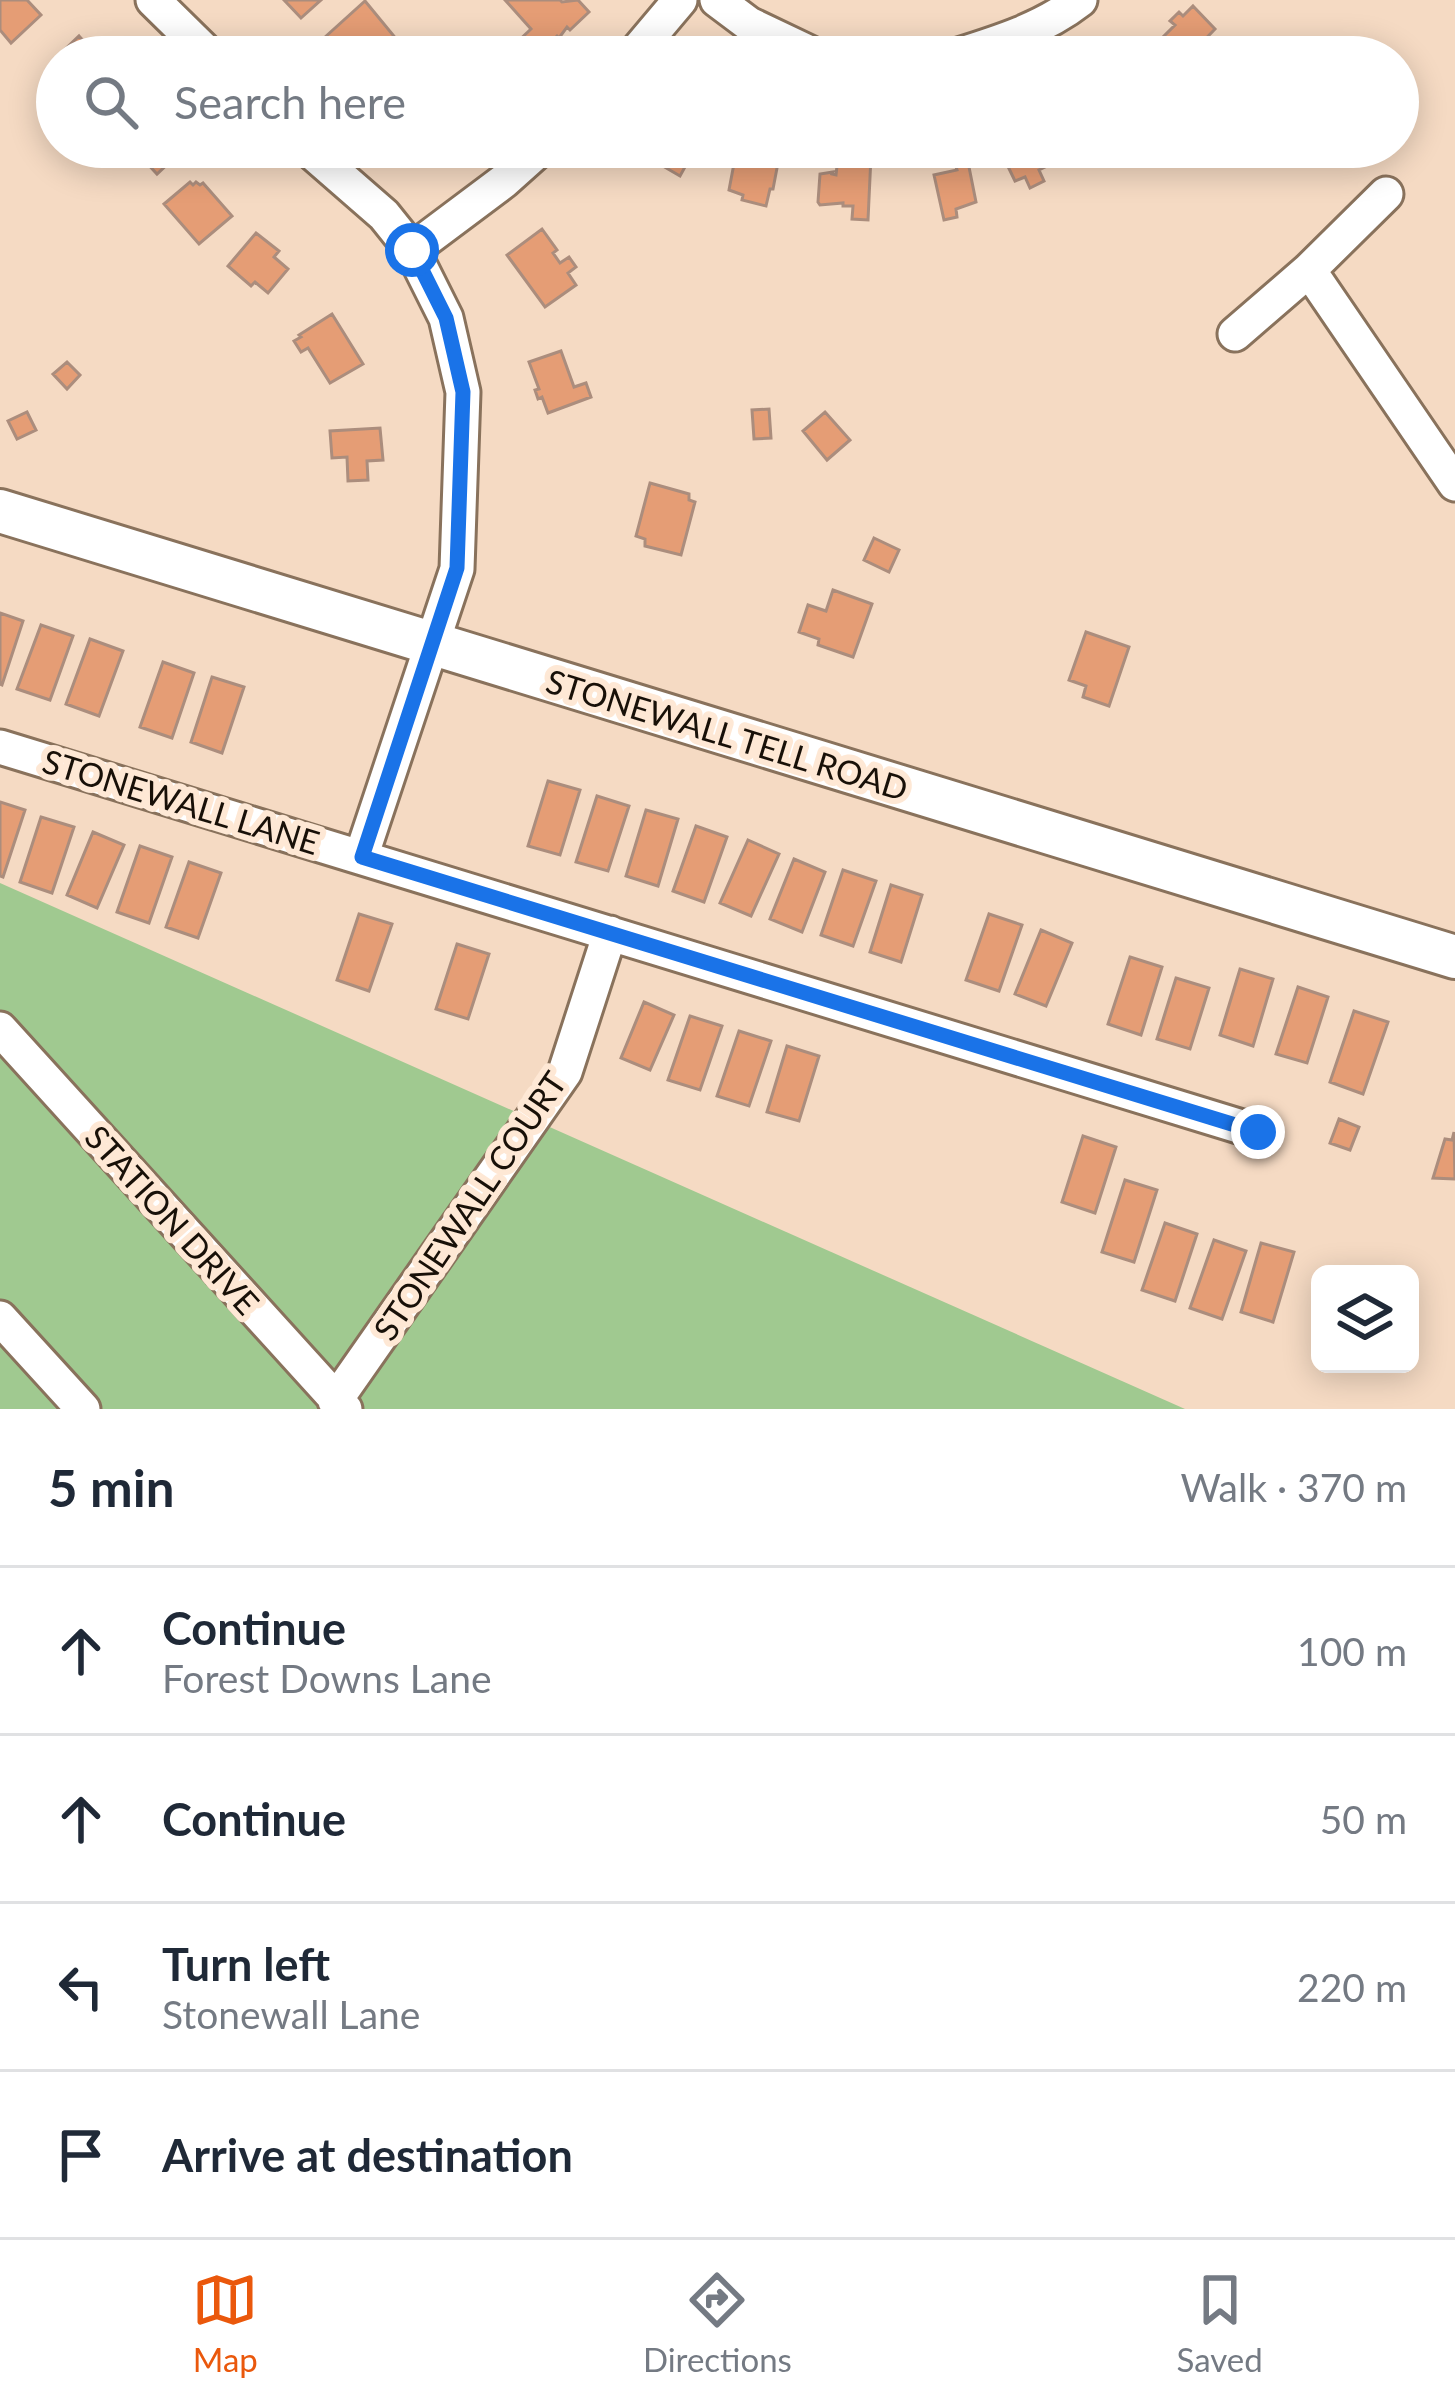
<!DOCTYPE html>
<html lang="en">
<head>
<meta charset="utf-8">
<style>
  body { margin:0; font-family:Lato,sans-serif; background:#f6f6f7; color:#1f2937 }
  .controls { position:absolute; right:36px; bottom:36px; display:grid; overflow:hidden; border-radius:18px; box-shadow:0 6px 30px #0003 }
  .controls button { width:108px; height:108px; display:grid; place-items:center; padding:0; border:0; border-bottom:3px solid #e0e1e3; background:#fff; color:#1f2937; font:60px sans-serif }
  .stop { position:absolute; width:36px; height:36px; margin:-27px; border:9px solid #1a73e8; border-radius:50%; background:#fff }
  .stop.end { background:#1a73e8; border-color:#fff; box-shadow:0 3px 12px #0008 }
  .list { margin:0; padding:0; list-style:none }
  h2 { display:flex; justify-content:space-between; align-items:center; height:156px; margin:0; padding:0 48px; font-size:51px }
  h2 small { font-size:39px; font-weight:400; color:#747a83 }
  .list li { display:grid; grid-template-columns:78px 1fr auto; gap:36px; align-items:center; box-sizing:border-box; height:168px; padding:0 48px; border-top:3px solid #e0e1e3 }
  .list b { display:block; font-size:45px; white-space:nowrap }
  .list p { margin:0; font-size:39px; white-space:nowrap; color:#747a83 }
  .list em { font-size:39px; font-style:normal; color:#747a83 }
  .icon { flex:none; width:66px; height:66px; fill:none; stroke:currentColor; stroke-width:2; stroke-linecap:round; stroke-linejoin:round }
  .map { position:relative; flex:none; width:1455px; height:1409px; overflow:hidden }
  .search { position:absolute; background:#fff; box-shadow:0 6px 30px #0003; left:36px; right:36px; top:36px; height:132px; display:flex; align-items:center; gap:30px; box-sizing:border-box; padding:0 42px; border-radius:66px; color:#747a83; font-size:45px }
  .sheet { height:828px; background:#fff }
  nav { display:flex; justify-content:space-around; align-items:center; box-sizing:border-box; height:168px; border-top:3px solid #e0e1e3; background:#fff; font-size:33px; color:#747a83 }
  nav a { display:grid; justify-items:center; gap:6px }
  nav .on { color:#ea580c }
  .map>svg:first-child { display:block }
</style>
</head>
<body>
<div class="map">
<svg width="1455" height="1409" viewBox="0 0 1455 1409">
  <rect width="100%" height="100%" fill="#f5dac3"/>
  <!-- green -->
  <path fill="#a0c990" d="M0 883 1185 1409H0Z"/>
  <!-- building -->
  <path fill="#e59d75" stroke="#ab8d7d" stroke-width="3" d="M0 0H27L41 15 11 43 0 30Z
    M284 0H321L301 18Z
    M505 0H560L562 2 578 0 589 12 570 30 567 27 559 38 557 36 547 46 545 44 531 57H522L513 46 531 29Z
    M365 1 398 41 381 57H365L362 54 357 57 352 52 342 57 324 38Z
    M1193 6 1215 29 1188 57H1178L1160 40 1175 25 1170 21 1179 12 1183 16Z
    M79 36 98 57H57Z
    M132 147H169L176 156 157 174Z
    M402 147H436L413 163Z
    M639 147H696L680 176 637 151Z
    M756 147H781L773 189H770L766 206 742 200 743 195 729 190 736 153 753 158Z
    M1006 147H1072L1074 153 1039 170 1044 181 1030 188 1025 177 1015 181 1000 150Z
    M845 155 871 156 868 220 852 219 853 206H843V203L820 205 818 202 820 174 833 172 832 174 836 175 837 166H845Z
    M967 157 976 202 956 209 957 217 944 220 934 175 957 170 954 160Z
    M190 182 193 185 196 182 200 185 203 183 232 216 199 244 164 204Z
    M542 229 557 250 553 253 560 263 569 257 576 267 568 273 576 285 545 307 507 255Z
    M256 233 279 251 274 257 288 269 268 293 255 282 251 286 228 266Z
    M332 314 363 364 330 383 308 348 301 352 294 341 301 337 299 335Z
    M561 351 574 387 586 383 591 397 548 413 542 397 538 399 535 390 539 389 529 362Z
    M67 362 80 375 67 389 53 374Z
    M769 409 771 438 754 439 752 410Z
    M27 412 36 430 17 439 8 421Z
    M825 412 850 440 827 460 803 431Z
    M380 428 383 460 367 461 368 480 348 481 347 457 332 458 330 431Z
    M650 483 689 494V500L695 502 681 555 645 546V539L636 536Z
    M874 538 899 550 889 572 864 560Z
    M833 590 872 604 853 657 818 645 819 639 799 632 808 605 826 611Z
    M0 613 23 621 2 685 0 684Z
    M41 625 73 636 50 700 17 689Z
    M1086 632 1129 647 1109 706 1083 697 1086 686 1069 680Z
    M90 639 123 651 99 716 66 704Z
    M163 662 194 673 172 738 140 727Z
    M212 677 244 687 222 753 191 742Z
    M548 781 580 790 560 855 528 846Z
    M597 796 629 806 608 871 576 862Z
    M0 802 25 810 3 877 0 876Z
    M646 810 678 819 658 886 626 876Z
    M41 817 74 827 52 893 20 882Z
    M696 826 727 837 704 902 673 891Z
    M93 832 124 845 97 908 67 895Z
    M748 840 779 854 751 916 720 903Z
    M140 846 172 857 149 923 117 912Z
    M794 859 825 872 802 932 770 919Z
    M189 862 221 873 198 938 166 927Z
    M843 870 876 881 853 946 821 935Z
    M891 885 922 895 901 962 870 952Z
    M359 914 392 924 369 991 337 980Z
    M989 914 1022 925 999 991 966 980Z
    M1041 930 1072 943 1046 1006 1015 994Z
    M457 944 489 954 468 1019 436 1009Z
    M1130 957 1162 967 1141 1035 1108 1024Z
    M1240 969 1273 979 1253 1046 1220 1035Z
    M1176 978 1209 988 1190 1049 1157 1039Z
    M1298 987 1328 997 1307 1063 1276 1054Z
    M644 1002 674 1015 650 1070 621 1058Z
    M1354 1011 1388 1022 1363 1094 1330 1082Z
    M690 1016 722 1026 700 1090 668 1080Z
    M739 1031 771 1041 749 1106 717 1096Z
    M787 1046 819 1056 799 1121 767 1112Z
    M1339 1119 1359 1127 1350 1150 1330 1143Z
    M1454 1132 1455 1179 1433 1178 1445 1139 1452 1140Z
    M1083 1136 1116 1147 1095 1213 1062 1202Z
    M1125 1180 1157 1190 1134 1262 1102 1252Z
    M1165 1223 1197 1234 1175 1301 1142 1290Z
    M1214 1240 1246 1251 1222 1319 1190 1308Z
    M1261 1243 1294 1252 1273 1322 1241 1312Z"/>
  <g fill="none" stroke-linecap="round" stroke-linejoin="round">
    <!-- minor casing -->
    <g stroke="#89725c" stroke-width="39">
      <path id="minor" d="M153 0 211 57
        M717 0 749 24 814 55 825 57
        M632 57 680 0
        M952 57C997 43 1043 29 1080 0
        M306 147 384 215 412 250 446 318 463 392 457 569 361 857
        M1386 194 1309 270 1455 484
        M412 250 504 181 542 147
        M1235 334 1309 270
        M0 747 1258 1132
        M0 1029 345 1409
        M0 1318 83 1409
        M335 1401 565 1072 610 933"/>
    </g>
    <!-- tertiary casing -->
    <g stroke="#89725c" stroke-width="48">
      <path id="tertiary" d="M0 511 1455 957"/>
    </g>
    <!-- minor -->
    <use href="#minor" stroke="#fff" stroke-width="33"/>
    <!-- tertiary -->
    <use href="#tertiary" stroke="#fff" stroke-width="42"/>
  </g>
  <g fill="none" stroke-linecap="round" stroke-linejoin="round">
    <!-- route -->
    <path stroke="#1a73e8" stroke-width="15" d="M412 250 446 318 463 392 457 568 362 857 1258 1132"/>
  </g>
  <g text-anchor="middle" stroke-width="12" stroke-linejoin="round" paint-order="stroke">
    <!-- street labels -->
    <g font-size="33" fill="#181008" stroke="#fee8d5">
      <text transform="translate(727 735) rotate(17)" y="12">STONEWALL TELL ROAD</text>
      <text transform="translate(181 802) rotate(17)" y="12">STONEWALL LANE</text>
      <text transform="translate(470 1206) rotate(-56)" y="12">STONEWALL COURT</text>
      <text transform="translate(172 1220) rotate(48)" y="12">STATION DRIVE</text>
    </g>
  </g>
</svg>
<div class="controls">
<button><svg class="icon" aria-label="layers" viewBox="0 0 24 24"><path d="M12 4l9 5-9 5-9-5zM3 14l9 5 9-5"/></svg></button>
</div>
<div class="stop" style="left:412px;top:250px"></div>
<div class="stop end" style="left:1258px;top:1132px"></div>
<div class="search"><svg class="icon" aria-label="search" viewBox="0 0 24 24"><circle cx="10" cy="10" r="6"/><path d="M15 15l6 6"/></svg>Search here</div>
</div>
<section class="sheet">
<h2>5 min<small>Walk · 370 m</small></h2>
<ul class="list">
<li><svg class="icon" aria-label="ahead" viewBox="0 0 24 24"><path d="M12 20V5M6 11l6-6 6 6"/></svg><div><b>Continue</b><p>Forest Downs Lane</p></div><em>100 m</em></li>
<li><svg class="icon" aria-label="ahead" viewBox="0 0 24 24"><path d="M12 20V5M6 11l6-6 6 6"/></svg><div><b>Continue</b></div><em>50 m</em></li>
<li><svg class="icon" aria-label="left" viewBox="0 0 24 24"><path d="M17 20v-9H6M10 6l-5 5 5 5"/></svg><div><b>Turn left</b><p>Stonewall Lane</p></div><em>220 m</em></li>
<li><svg class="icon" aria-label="arrive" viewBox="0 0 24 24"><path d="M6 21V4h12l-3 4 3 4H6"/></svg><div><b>Arrive at destination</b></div></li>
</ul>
</section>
<nav>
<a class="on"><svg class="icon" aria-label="map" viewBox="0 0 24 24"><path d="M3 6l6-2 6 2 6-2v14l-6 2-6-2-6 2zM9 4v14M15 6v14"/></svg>Map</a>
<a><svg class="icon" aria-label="directions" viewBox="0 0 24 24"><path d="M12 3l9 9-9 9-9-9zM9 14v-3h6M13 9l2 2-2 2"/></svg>Directions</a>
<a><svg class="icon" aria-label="saved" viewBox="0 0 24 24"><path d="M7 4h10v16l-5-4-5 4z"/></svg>Saved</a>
</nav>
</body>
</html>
